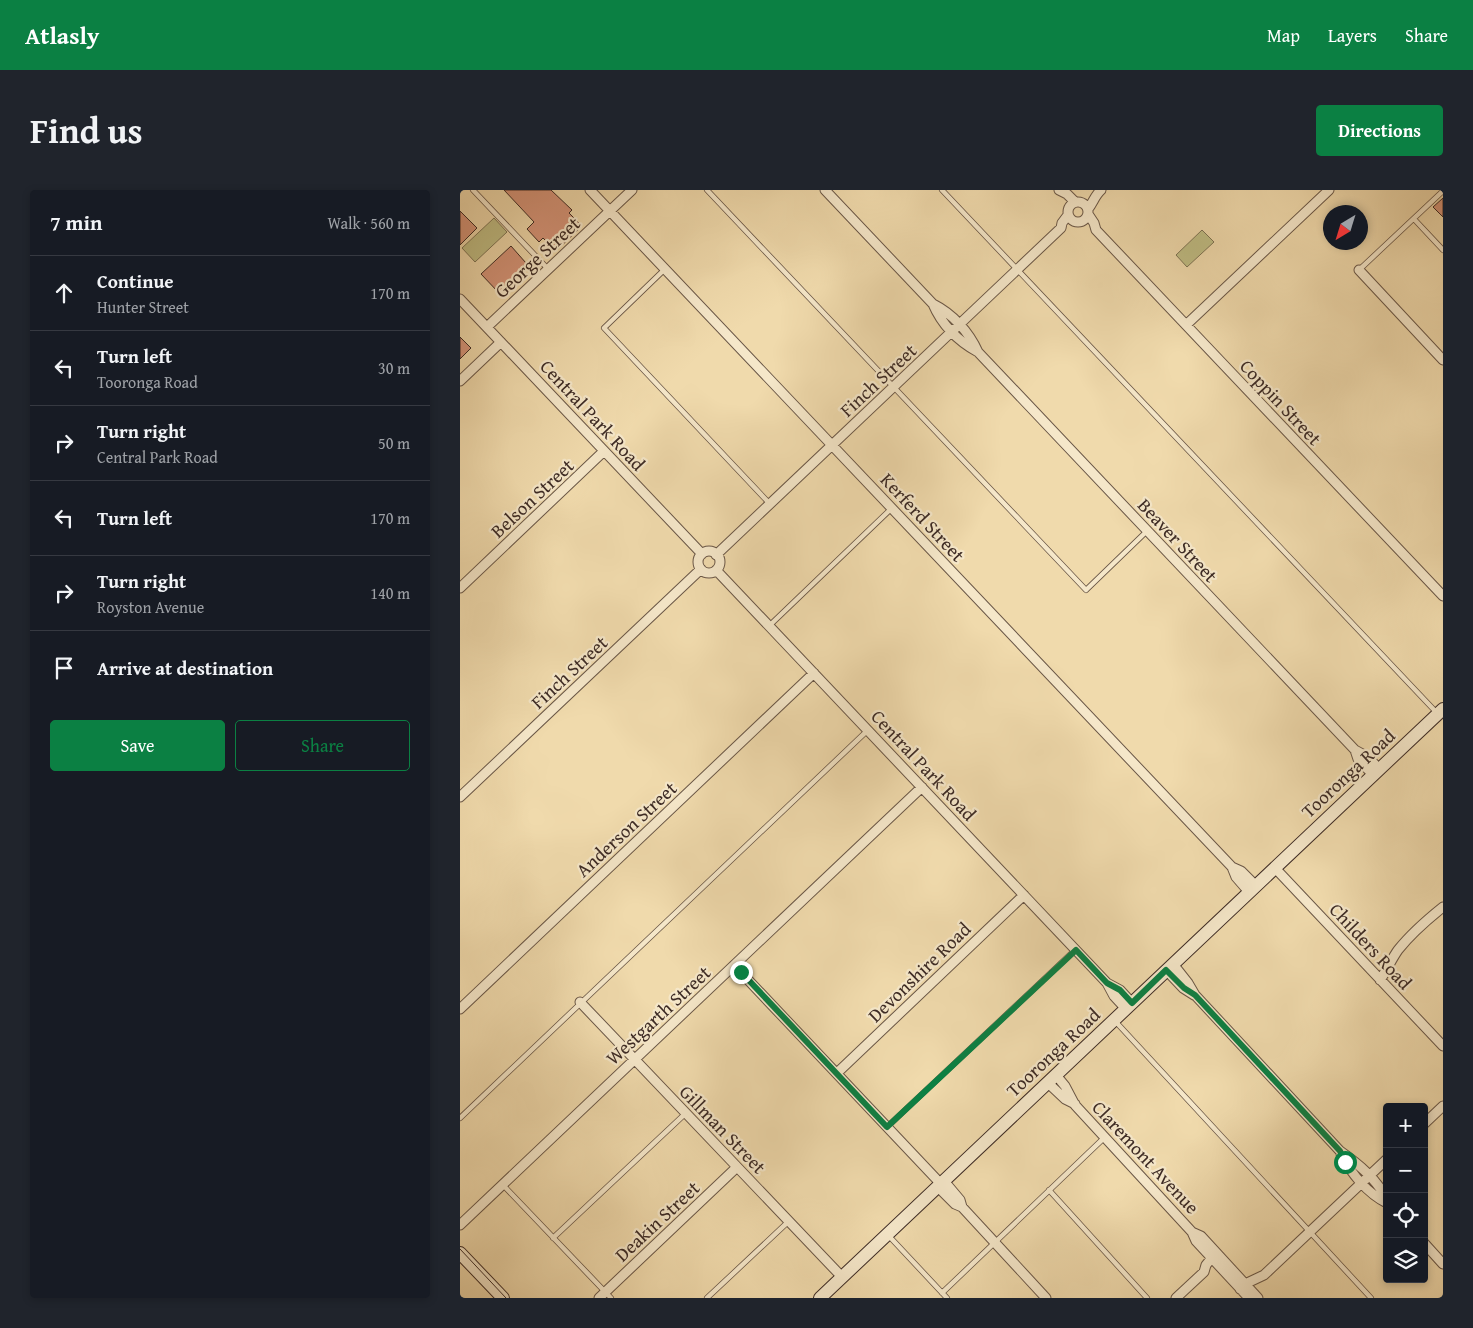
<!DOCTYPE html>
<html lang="en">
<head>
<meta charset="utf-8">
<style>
  body { margin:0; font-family:"Gentium Book Plus",serif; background:#20242c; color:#f1f3f6 }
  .controls { position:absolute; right:15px; bottom:15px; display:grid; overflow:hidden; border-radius:5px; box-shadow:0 2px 8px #0003 }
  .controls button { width:45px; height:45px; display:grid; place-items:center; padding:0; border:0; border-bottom:1px solid #363941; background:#171b24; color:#f1f3f6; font:25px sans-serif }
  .compass { position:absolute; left:863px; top:15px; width:45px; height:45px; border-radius:50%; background:#171b24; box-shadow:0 2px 8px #0003; rotate:218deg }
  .stop { position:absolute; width:15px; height:15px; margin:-11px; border:4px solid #0b8043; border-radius:50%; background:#fff }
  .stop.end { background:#0b8043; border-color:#fff; box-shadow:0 1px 5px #0008 }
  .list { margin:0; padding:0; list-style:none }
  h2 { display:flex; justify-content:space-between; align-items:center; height:65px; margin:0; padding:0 20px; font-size:21px }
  h2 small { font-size:16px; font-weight:400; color:#9ea1a6 }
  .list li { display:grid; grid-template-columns:32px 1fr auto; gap:15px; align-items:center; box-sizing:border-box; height:75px; padding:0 20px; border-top:1px solid #363941 }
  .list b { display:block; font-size:19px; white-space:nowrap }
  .list p { margin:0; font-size:16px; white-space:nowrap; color:#9ea1a6 }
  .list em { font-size:16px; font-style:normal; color:#9ea1a6 }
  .actions { display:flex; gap:10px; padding:15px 20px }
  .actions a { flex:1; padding:11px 0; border:1px solid #0b8043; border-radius:5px; text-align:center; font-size:18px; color:#0b8043 }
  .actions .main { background:#0b8043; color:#fff }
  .icon { flex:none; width:28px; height:28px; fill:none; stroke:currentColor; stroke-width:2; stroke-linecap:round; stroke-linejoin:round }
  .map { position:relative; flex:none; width:983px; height:1108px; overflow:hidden; border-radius:5px }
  header { display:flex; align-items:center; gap:30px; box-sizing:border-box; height:70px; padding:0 25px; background:#0b8043; color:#fff }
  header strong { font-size:24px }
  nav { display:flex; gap:28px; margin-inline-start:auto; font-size:18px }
  .intro { display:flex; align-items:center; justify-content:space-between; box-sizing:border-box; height:120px; padding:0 30px }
  h1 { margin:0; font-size:35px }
  .button { padding:12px 22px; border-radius:5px; background:#0b8043; color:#fff; font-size:18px; font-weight:700 }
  main { display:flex; gap:30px; padding:0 30px }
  aside { flex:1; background:#171b24; border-radius:5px; box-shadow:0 2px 8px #0003 }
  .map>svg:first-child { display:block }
</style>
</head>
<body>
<header>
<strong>Atlasly</strong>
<nav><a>Map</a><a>Layers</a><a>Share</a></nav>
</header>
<div class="intro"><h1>Find us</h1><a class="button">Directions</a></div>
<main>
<aside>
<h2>7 min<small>Walk · 560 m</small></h2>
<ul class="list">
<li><svg class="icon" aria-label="ahead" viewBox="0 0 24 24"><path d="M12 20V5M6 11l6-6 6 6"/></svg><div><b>Continue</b><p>Hunter Street</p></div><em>170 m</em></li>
<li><svg class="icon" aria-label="left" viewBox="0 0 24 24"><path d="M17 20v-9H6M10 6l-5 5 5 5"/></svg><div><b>Turn left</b><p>Tooronga Road</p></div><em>30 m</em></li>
<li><svg class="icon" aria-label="right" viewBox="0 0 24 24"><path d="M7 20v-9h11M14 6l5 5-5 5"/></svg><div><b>Turn right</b><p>Central Park Road</p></div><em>50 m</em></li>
<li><svg class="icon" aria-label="left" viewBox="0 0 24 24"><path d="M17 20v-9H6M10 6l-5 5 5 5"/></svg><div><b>Turn left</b></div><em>170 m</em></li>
<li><svg class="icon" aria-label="right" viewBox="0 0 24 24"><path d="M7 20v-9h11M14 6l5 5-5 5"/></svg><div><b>Turn right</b><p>Royston Avenue</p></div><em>140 m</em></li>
<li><svg class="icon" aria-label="arrive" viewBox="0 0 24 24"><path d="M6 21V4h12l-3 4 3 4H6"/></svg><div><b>Arrive at destination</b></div></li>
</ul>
<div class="actions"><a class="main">Save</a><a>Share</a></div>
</aside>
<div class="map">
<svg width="983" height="1108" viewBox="0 0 983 1108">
  <rect width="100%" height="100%" fill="#f0daac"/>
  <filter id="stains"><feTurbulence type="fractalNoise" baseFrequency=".004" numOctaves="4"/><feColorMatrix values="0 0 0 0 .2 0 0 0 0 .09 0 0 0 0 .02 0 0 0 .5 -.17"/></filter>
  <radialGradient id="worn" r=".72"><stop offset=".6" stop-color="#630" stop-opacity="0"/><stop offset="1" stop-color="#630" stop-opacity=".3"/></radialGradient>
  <!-- green -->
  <path fill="#c0be85" stroke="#7e7455" d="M34 28 47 42 15 72 2 58Z
    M742 40 754 52 727 77 716 65Z"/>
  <!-- building -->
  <path fill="#d6957a" stroke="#3d2b25" d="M44 0H91L112 20 109 23 122 36 96 61 83 48 79 52 67 39 74 32Z
    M983 8V27L973 17Z
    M0 21 17 38 0 55Z
    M51 56 66 73 60 79 62 81 39 103 21 84Z
    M0 147 11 158 0 169Z"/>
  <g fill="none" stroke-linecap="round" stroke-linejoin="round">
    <!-- service casing -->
    <g stroke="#6a5747" stroke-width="6">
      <path id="service" d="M13 0 88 79
        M247 0 626 400 687 341
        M482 0 977 523
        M954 29 983 60
        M205 79 144 138 310 314
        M899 80 983 1
        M309 436 432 318
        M655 831 911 1108
        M0 928 408 540
        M427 937 615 760
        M43 995 151 1108
        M589 1000 687 1108
        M428 1045 487 1108
        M93 1048 226 923
        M482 1103 645 947
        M247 1108 329 1031"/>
    </g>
    <!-- minor casing -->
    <g stroke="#6a5747" stroke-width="11">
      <path id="minor" d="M130 0 772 677 776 687 789 702
        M365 0 473 114C482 135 498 151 518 162L895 560 908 567 919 579
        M599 0 607 4 615 12
        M608 22a10 10 0 1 1 20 0a10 10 0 1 1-20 0Z
        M628 19C633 13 635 5 641 0
        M628 24 634 33 636 40 983 406
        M899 80 983 170
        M0 109 242 364
        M473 114C493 124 509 142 518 162
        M726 135 869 0
        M27 137 172 0
        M0 191 41 152
        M238 372a11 11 0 1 1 22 0a11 11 0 1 1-22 0Z
        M256 365 601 38 602 33 608 25
        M256 380 647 793 654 806 666 819
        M0 398 144 261
        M895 560 898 569 913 585
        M0 607 241 379
        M772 677 781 681 796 696
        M815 678 983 856
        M713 774 728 793 735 805 880 961C897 973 919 990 927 1011
        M274 775 481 994
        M706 780 723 798 734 805
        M920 790C927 780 931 770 938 760 950 745 968 729 983 717
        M647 793 660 800 672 813
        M120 812 382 1087
        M0 819 354 483
        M377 883 564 705
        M596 885 605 896 615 915 732 1042 736 1051 789 1108
        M588 893 605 909 615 914
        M964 934 983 916
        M881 964C891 983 907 1003 927 1013
        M484 991 500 1010 502 1017
        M478 997 495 1014 502 1017 586 1108
        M0 1035 462 597
        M732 1042 741 1046 798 1108
        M964 1053 983 1074
        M780 1099 785 1094 804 1085 927 969
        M139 1108 277 977
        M716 1108 744 1082 746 1075 755 1064"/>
    </g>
    <!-- secondary casing -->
    <g stroke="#3d2b25" stroke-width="14">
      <path id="secondary" d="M0 1063 43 1108
        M360 1108 983 519"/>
    </g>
    <!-- service -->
    <use href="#service" stroke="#f5e7c9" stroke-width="4.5"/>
    <!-- minor -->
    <use href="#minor" stroke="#f5e7c9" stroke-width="9"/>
    <!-- secondary -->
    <use href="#secondary" stroke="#f5e7c9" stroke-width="12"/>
    <!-- tram -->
    <path stroke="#3d2b25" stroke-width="1" d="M0 1059 46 1108"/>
  </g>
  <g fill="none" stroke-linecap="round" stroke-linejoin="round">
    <!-- route -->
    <path stroke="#0b8043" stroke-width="6" d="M281 782 427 937 616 760 647 793 660 800 672 813 706 780 724 798 735 805 880 961 885 972"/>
  </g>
  <g text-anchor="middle" stroke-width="4.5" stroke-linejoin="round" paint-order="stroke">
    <!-- street labels -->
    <g font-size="19" fill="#3d2b25" stroke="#f5e7c9">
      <text transform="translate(77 67) rotate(-43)" y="7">George Street</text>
      <text transform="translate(418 190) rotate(-43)" y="7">Finch Street</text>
      <text transform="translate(821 212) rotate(47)" y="7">Coppin Street</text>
      <text transform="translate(133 225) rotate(47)" y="7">Central Park Road</text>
      <text transform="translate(72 308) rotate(-43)" y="7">Belson Street</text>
      <text transform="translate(463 327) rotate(47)" y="7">Kerferd Street</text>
      <text transform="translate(718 350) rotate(47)" y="7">Beaver Street</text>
      <text transform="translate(109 482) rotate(-43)" y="7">Finch Street</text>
      <text transform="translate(464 575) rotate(47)" y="7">Central Park Road</text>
      <text transform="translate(888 583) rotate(-43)" y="7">Tooronga Road</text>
      <text transform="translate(166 639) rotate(-43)" y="7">Anderson Street</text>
      <text transform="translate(911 756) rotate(47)" y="7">Childers Road</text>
      <text transform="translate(459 782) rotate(-44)" y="7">Devonshire Road</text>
      <text transform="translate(198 825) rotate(-43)" y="7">Westgarth Street</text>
      <text transform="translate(593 862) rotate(-43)" y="7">Tooronga Road</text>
      <text transform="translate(263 939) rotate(46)" y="7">Gillman Street</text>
      <text transform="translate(686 967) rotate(47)" y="7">Claremont Avenue</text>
      <text transform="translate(197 1031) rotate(-43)" y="7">Deakin Street</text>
    </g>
  </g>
  <rect width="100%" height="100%" filter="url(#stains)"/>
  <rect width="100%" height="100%" fill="url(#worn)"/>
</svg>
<div class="controls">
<button>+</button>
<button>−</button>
<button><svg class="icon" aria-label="locate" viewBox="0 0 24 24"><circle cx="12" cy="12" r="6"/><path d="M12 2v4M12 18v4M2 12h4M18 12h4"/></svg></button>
<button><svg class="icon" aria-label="layers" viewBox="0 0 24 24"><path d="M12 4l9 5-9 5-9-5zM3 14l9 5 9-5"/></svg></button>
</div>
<svg class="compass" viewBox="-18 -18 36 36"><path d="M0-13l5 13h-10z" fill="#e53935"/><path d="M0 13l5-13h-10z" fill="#9ea1a6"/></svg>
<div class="stop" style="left:885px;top:972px"></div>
<div class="stop end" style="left:281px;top:782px"></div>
</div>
</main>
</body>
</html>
